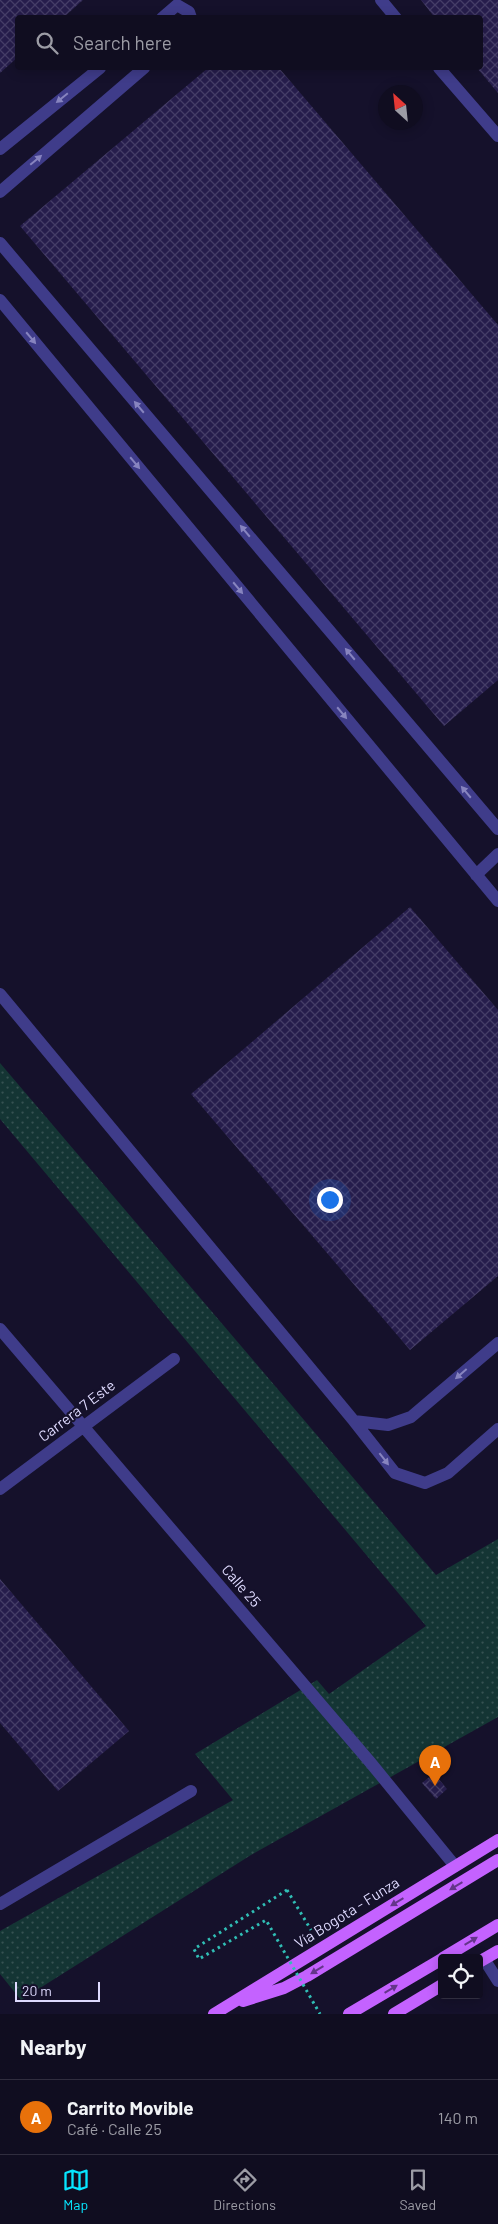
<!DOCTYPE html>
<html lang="en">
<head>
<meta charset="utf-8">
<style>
  body { margin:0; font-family:Barlow,sans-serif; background:#191629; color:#f1f3f6 }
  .controls { position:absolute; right:15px; bottom:15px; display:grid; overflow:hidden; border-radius:5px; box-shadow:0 2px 12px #0003 }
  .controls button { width:45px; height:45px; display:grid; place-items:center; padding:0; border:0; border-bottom:1px solid #302d3e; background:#100d20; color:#f1f3f6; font:25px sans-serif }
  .compass { position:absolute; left:378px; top:85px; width:45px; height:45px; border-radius:50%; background:#100d20; box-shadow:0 2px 12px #0003; rotate:333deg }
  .scale { position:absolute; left:15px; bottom:12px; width:85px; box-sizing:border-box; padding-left:5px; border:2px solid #dfdbff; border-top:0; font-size:14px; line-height:18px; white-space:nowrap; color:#dfdbff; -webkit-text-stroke:4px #15112b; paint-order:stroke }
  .you { position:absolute; left:329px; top:1199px; width:18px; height:18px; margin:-12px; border:4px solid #fff; border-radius:50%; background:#1a73e8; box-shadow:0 0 0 8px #1a73e833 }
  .badge { display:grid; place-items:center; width:32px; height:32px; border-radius:50%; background:#07e6ff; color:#fff; font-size:16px; font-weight:700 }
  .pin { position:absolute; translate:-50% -41px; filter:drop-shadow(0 1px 2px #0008) }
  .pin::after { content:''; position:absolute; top:26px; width:18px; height:15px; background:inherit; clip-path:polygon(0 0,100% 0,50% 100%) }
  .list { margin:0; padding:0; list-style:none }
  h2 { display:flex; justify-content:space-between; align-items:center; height:65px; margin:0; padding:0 20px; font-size:21px }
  h2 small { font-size:16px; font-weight:400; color:#9c9ca5 }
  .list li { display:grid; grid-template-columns:32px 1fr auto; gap:15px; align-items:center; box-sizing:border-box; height:75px; padding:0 20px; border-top:1px solid #302d3e }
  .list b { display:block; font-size:19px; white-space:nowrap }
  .list p { margin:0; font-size:16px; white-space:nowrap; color:#9c9ca5 }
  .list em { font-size:16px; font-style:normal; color:#9c9ca5 }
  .icon { flex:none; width:28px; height:28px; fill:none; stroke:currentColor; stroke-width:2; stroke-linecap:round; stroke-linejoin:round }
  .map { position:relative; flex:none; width:498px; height:2014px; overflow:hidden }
  .search { position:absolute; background:#100d20; box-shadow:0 2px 12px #0003; left:15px; right:15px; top:15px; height:55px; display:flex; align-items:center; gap:12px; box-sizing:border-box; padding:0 18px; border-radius:5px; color:#9c9ca5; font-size:19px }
  .sheet { height:140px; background:#100d20 }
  nav { display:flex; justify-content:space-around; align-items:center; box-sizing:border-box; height:70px; border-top:1px solid #302d3e; background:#100d20; font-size:14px; color:#9c9ca5 }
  nav a { display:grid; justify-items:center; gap:2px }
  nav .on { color:#07e6ff }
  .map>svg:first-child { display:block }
</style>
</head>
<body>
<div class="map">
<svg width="498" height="2014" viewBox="0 0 498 2014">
  <defs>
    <pattern id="grass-dots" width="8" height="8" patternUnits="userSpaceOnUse" patternTransform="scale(1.25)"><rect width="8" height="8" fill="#143534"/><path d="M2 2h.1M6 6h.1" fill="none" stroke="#365252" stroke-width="1.8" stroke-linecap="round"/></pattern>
    <pattern id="building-cross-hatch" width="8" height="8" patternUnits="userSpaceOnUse" patternTransform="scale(1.25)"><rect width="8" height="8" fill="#261d4c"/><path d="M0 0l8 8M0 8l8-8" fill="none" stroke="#453d67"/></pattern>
  </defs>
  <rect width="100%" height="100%" fill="#15112b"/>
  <!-- grass -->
  <path fill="url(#grass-dots)" d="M0 1063 436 1575 498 1539V1717L251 1855 21 2000 0 1974V1931L233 1800 195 1754 317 1680 329 1694 426 1626 0 1119Z"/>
  <!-- building -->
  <path fill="url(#building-cross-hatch)" d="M0 0H83L63 18H18V57L0 73Z
    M421 0H498V93L477 68H480V18H435Z
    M208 68H279L498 325V680L444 726 20 226Z
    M410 907 498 1010V1276L410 1350 191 1094Z
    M0 1579 129 1731 58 1791 0 1723Z
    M434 1773 447 1789 436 1799 422 1783Z"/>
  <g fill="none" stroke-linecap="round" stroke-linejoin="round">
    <!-- path -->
    <path stroke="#30beb5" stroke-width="3" stroke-dasharray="2.5 4" stroke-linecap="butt" d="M287 1890 311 1930"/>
    <!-- lane -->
    <path stroke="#3f3c8a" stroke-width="12" d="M381 0 396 18
      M162 18 177 5 189 12 191 18
      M439 68 498 136
      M0 149 100 68
      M0 192 144 68
      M0 243 498 829
      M0 300 498 901
      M476 875 498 854
      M0 994 354 1421 395 1473 425 1483 448 1473 498 1429
      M354 1421 388 1425 411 1417 498 1343
      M0 1904 191 1791"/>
    <!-- street -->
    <path stroke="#3f3c8a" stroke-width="12" d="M0 1329 370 1762 455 1866
      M0 1489 174 1359
      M484 1959 498 1981"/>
    <!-- primary -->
    <path stroke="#c462ff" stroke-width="12" d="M443 1958 498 1925
      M479 1962 498 1951
      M243 2001 284 1988 307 1976 498 1860
      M214 2014 498 1840
      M349 2014 442 1959
      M394 2014 442 1985"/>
    <!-- path-bridge -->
    <path stroke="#30beb5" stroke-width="3" stroke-dasharray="2.5 4" stroke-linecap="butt" d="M287 1890 194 1949 199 1959 266 1920 320 2014"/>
  </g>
  <!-- one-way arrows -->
  <defs><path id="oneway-solid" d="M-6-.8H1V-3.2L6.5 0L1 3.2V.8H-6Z" transform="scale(1.25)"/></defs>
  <g fill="#8784bf">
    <use href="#oneway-solid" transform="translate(62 98) rotate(141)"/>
    <use href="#oneway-solid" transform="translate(36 160) rotate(-40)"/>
    <use href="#oneway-solid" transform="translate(31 338) rotate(50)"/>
    <use href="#oneway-solid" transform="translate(139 407) rotate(-130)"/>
    <use href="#oneway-solid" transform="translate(135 463) rotate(50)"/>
    <use href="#oneway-solid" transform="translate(245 531) rotate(-130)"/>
    <use href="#oneway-solid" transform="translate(238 588) rotate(50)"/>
    <use href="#oneway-solid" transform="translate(350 654) rotate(-130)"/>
    <use href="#oneway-solid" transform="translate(342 713) rotate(50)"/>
    <use href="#oneway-solid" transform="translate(466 792) rotate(-130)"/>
    <use href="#oneway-solid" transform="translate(461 1374) rotate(139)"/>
    <use href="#oneway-solid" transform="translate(384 1459) rotate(52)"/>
  </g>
  <g fill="#64358a">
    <use href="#oneway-solid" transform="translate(456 1886) rotate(149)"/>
    <use href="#oneway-solid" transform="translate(397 1902) rotate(149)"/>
    <use href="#oneway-solid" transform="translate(471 1941) rotate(-31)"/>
    <use href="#oneway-solid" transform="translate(317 1970) rotate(149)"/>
    <use href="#oneway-solid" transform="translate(391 1989) rotate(-31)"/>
  </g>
  <g text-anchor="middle" stroke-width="4" stroke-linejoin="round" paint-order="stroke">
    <!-- street labels -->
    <g font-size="15" fill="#dfdbff" stroke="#15112b">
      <text transform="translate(77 1411) rotate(-37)" y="5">Carrera 7 Este</text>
      <text transform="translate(241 1586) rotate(49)" y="5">Calle 25</text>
      <text transform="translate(347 1913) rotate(-32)" y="5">Vía Bogota - Funza</text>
    </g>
  </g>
</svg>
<div class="controls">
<button><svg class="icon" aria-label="locate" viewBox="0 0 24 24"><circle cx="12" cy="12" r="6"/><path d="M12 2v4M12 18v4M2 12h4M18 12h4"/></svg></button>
</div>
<svg class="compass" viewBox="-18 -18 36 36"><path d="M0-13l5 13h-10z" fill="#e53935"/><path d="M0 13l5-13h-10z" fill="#9c9ca5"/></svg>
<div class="scale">20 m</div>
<div class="you"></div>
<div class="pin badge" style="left:435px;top:1786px;background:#e8710a">A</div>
<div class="search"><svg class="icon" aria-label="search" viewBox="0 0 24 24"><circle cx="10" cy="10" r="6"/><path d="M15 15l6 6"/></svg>Search here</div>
</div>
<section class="sheet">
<h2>Nearby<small></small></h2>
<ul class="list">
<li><span class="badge" style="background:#e8710a">A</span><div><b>Carrito Movible</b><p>Café · Calle 25</p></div><em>140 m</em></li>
</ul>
</section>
<nav>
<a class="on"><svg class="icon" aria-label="map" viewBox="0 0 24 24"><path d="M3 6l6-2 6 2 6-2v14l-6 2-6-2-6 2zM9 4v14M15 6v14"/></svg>Map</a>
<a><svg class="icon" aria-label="directions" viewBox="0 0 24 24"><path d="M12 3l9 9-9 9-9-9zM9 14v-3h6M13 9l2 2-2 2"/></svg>Directions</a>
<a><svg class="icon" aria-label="saved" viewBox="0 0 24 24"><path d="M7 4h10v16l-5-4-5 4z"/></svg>Saved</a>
</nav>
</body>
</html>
